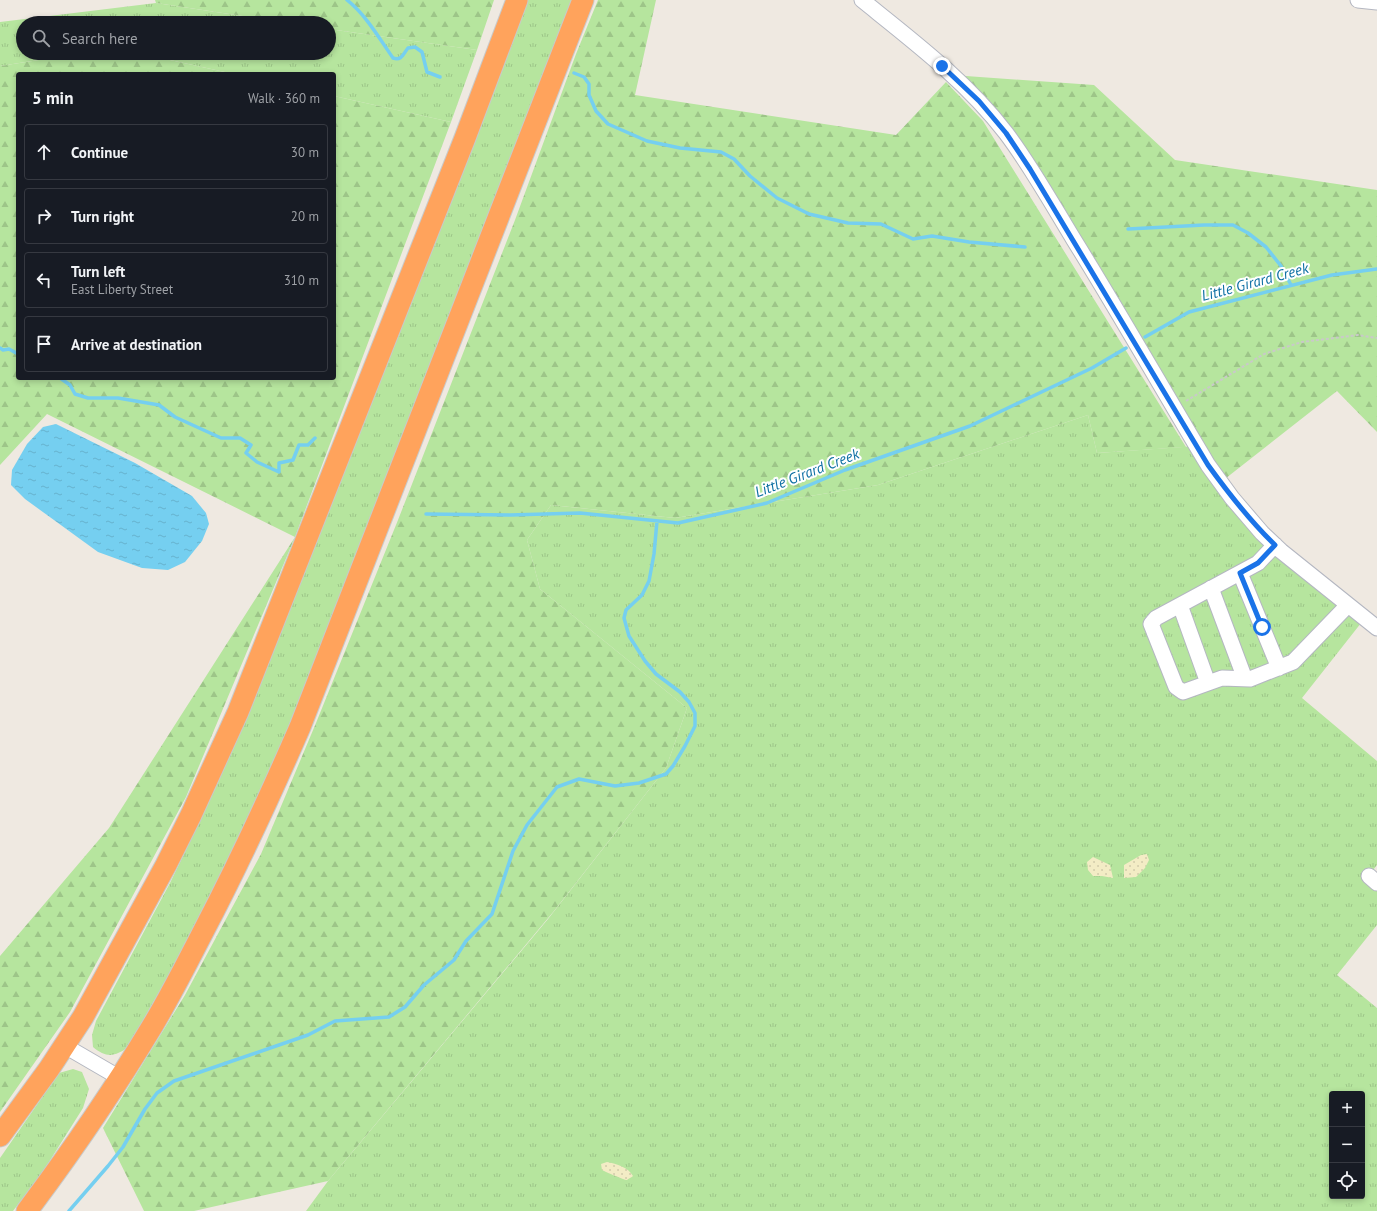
<!DOCTYPE html>
<html lang="en">
<head>
<meta charset="utf-8">
<style>
  body { margin:0; font-family:"PT Sans",sans-serif; background:#20242c; color:#f1f3f6 }
  .controls { position:absolute; right:12px; bottom:12px; display:grid; overflow:hidden; border-radius:4px; box-shadow:0 2px 6px #0003 }
  .controls button { width:36px; height:36px; display:grid; place-items:center; padding:0; border:0; border-bottom:1px solid #363941; background:#171b24; color:#f1f3f6; font:20px sans-serif }
  .stop { position:absolute; width:12px; height:12px; margin:-9px; border:3px solid #1a73e8; border-radius:50%; background:#fff }
  .stop.end { background:#1a73e8; border-color:#fff; box-shadow:0 1px 4px #0008 }
  .list { margin:0; padding:0; list-style:none }
  h2 { display:flex; justify-content:space-between; align-items:center; height:52px; margin:0; padding:0 16px; font-size:17px }
  h2 small { font-size:13px; font-weight:400; color:#9ea1a6 }
  .list li { display:grid; grid-template-columns:26px 1fr auto; gap:12px; align-items:center; box-sizing:border-box; height:56px; margin:0 8px 8px; padding:0 8px; border:1px solid #363941; border-radius:4px }
  .list b { display:block; font-size:15px; white-space:nowrap }
  .list p { margin:0; font-size:13px; white-space:nowrap; color:#9ea1a6 }
  .list em { font-size:13px; font-style:normal; color:#9ea1a6 }
  .icon { flex:none; width:22px; height:22px; fill:none; stroke:currentColor; stroke-width:2; stroke-linecap:round; stroke-linejoin:round }
  .map { position:relative; flex:none; width:1377px; height:1211px; overflow:hidden }
  .search { position:absolute; background:#171b24; box-shadow:0 2px 6px #0003; left:16px; top:16px; width:320px; height:44px; display:flex; align-items:center; gap:10px; box-sizing:border-box; padding:0 14px; border-radius:22px; color:#9ea1a6; font-size:15px }
  .panel { position:absolute; background:#171b24; box-shadow:0 2px 6px #0003; left:16px; top:72px; width:320px; height:308px; border-radius:4px }
  .map>svg:first-child { display:block }
</style>
</head>
<body>
<div class="map">
<svg width="1377" height="1211" viewBox="0 0 1377 1211">
  <defs>
    <pattern id="grass-tufts" width="24" height="20" patternUnits="userSpaceOnUse"><rect width="24" height="20" fill="#b6e59e"/><path d="M3 7l-1-3M5 7V3M7 7l1-3M15 17l-1-3M17 17v-4M19 17l1-3" fill="none" stroke="#9dc588"/></pattern>
    <pattern id="forest-firs" width="22" height="20" patternUnits="userSpaceOnUse"><rect width="22" height="20" fill="#b6e59e"/><path d="M5 1l3.5 6h-7zM16 11l3.5 6h-7z" fill="#9dc588"/></pattern>
    <pattern id="sand-dots" width="8" height="8" patternUnits="userSpaceOnUse"><rect width="8" height="8" fill="#f3ecc5"/><path d="M2 2h.1M6 6h.1" fill="none" stroke="#d1cbaa" stroke-width="1.8" stroke-linecap="round"/></pattern>
    <pattern id="water-ripples" width="26" height="14" patternUnits="userSpaceOnUse"><rect width="26" height="14" fill="#75cff0"/><path d="M2 4q2-2 4 0t4 0M15 11q2-2 4 0t4 0" fill="none" stroke="#66b2ce"/></pattern>
  </defs>
  <rect width="100%" height="100%" fill="#efe9e1"/>
  <!-- grass -->
  <path fill="url(#grass-tufts)" fill-rule="evenodd" d="M526 0H575L294 716 248 823 194 930 128 1047C115 1057 106 1058 93 1047L92 1035 96 1021 170 883 208 804 237 740 288 613Z
    M156 3 290 23H23V53H84L0 66V22Z
    M329 29 477 50 451 122 334 96V74H234L138 53H329Z
    M1088 415 1097 453 1197 446 1232 498 1365 618 1302 698 1377 761V865L1369 875 1377 883V925L1337 975 1377 1008V1211H306L328 1181 548 919 666 768 687 708 540 589 527 540 551 505 675 518 878 485ZM1332 1094H1362V1196H1332Z
    M73 1069 82 1072 89 1089 83 1108 42 1173 13 1211H0V1158L59 1073Z"/>
  <!-- forest -->
  <path fill="url(#forest-firs)" d="M155 0H494L477 50 329 29V23H290L156 3Z
    M598 0H656L635 95 896 135 946 82 983 121 1186 447 1097 453 1088 415 878 485 675 518 551 505 527 540 540 589 687 708 666 768 554 911 328 1181 194 1211H144L103 1128 185 995 261 854 316 723 398 520 515 220 576 54Z
    M84 53H138L234 74H18V378H334V96L451 122 295 537 186 797 70 1012 0 1112V956L109 828 295 537 47 414 0 465V66Z
    M952 75 1094 85 1175 160 1377 190V432L1337 391 1221 482 1030 169Z"/>
  <!-- sand -->
  <path fill="url(#sand-dots)" d="M1147 854 1149 860 1145 868 1136 877 1124 878V865L1141 855Z
    M1093 857 1110 865 1113 878 1102 876H1093L1088 870 1087 862Z
    M607 1162C617 1164 628 1167 633 1176 632 1177 628 1179 627 1180 624 1180 606 1172 602 1170L601 1164Z"/>
  <!-- water -->
  <path fill="url(#water-ripples)" d="M56 424 135 463 192 496 206 513 209 524 202 541 185 562 168 570 142 568 98 552 25 499 11 485 12 470 27 444 43 427Z"/>
  <g fill="none" stroke-linecap="round" stroke-linejoin="round">
    <!-- stream -->
    <path stroke="#75cff0" stroke-width="3.5" d="M347 0C366 15 379 38 393 58 402 61 403 54 408 48L415 47 422 52 427 72 440 77
      M574 73 584 77 589 84V95L596 111 608 124 647 141 680 148 721 152 734 159 750 176 777 198 809 214 848 223 881 224 913 239 932 236 969 242 1025 247
      M1128 229 1204 225H1233L1248 233 1266 247 1281 266 1291 285
      M1145 337 1189 312 1332 275 1377 269
      M0 348 3 350 9 349 18 354
      M60 378 70 385 75 394 88 398H118L159 405 175 417 221 438H240L251 445 246 453 257 462 279 472V463L293 460 299 445H308L315 438
      M426 514 510 515 580 513 678 523 767 503 845 470 970 426 1092 368 1126 348
      M69 1211 108 1166 123 1147 145 1109 157 1093 174 1081 308 1035 335 1021 389 1017 405 1007 424 985 454 960 466 941 492 914 513 851 527 825 557 787 579 779 615 786 639 783 666 774 673 766 685 746 695 726V713L689 702 680 692 656 674 645 661 629 636 624 618 626 610 642 595 649 581 654 554 657 521"/>
    <!-- minor casing -->
    <g stroke="#b4b7c1" stroke-width="17">
      <path id="minor" d="M862 0C913 41 966 81 1006 133 1031 166 1052 204 1074 240 1120 314 1163 390 1208 465L1232 498 1262 533 1281 551 1377 628
        M1358 0 1377 2
        M1275 545 1258 563 1156 618 1151 624 1176 687 1183 692 1222 678 1250 679 1293 662 1348 605
        M1240 573 1279 668
        M1211 588 1245 679
        M1180 605 1208 683
        M1369 876 1377 883
        M65 1046 120 1078"/>
    </g>
    <!-- highway casing -->
    <g stroke="#c9c9c9" stroke-width="23">
      <path id="highway" d="M0 1136 49 1069 83 1017 166 865 191 815 238 712 465 138 517 0
        M27 1211C72 1151 114 1090 153 1025 171 995 187 963 203 932 238 865 270 796 300 727L583 0"/>
    </g>
    <!-- path -->
    <path stroke="#c9c9c9" stroke-width="2" stroke-dasharray="3 2" stroke-linecap="butt" d="M1186 401 1264 354 1302 342 1358 335 1377 338"/>
    <!-- minor -->
    <use href="#minor" stroke="#fff" stroke-width="15"/>
    <!-- highway -->
    <use href="#highway" stroke="#ffa35c" stroke-width="21"/>
  </g>
  <g fill="none" stroke-linecap="round" stroke-linejoin="round">
    <!-- route -->
    <path stroke="#1a73e8" stroke-width="5" d="M942 66 979 101 1006 133 1030 169 1208 465C1229 494 1250 521 1275 545L1258 563 1240 573 1262 627"/>
  </g>
  <g text-anchor="middle" stroke-width="4" stroke-linejoin="round" paint-order="stroke">
    <!-- water labels -->
    <g font-size="15" font-style="italic" fill="#0d6fa3" stroke="#fff">
      <text transform="translate(1255 282) rotate(-15)" y="5">Little Girard Creek</text>
      <text transform="translate(807 473) rotate(-21)" y="5">Little Girard Creek</text>
    </g>
  </g>
</svg>
<div class="controls">
<button>+</button>
<button>−</button>
<button><svg class="icon" aria-label="locate" viewBox="0 0 24 24"><circle cx="12" cy="12" r="6"/><path d="M12 2v4M12 18v4M2 12h4M18 12h4"/></svg></button>
</div>
<div class="stop" style="left:1262px;top:627px"></div>
<div class="stop end" style="left:942px;top:66px"></div>
<div class="search"><svg class="icon" aria-label="search" viewBox="0 0 24 24"><circle cx="10" cy="10" r="6"/><path d="M15 15l6 6"/></svg>Search here</div>
<section class="panel">
<h2>5 min<small>Walk · 360 m</small></h2>
<ul class="list">
<li><svg class="icon" aria-label="ahead" viewBox="0 0 24 24"><path d="M12 20V5M6 11l6-6 6 6"/></svg><div><b>Continue</b></div><em>30 m</em></li>
<li><svg class="icon" aria-label="right" viewBox="0 0 24 24"><path d="M7 20v-9h11M14 6l5 5-5 5"/></svg><div><b>Turn right</b></div><em>20 m</em></li>
<li><svg class="icon" aria-label="left" viewBox="0 0 24 24"><path d="M17 20v-9H6M10 6l-5 5 5 5"/></svg><div><b>Turn left</b><p>East Liberty Street</p></div><em>310 m</em></li>
<li><svg class="icon" aria-label="arrive" viewBox="0 0 24 24"><path d="M6 21V4h12l-3 4 3 4H6"/></svg><div><b>Arrive at destination</b></div></li>
</ul>
</section>
</div>
</body>
</html>
